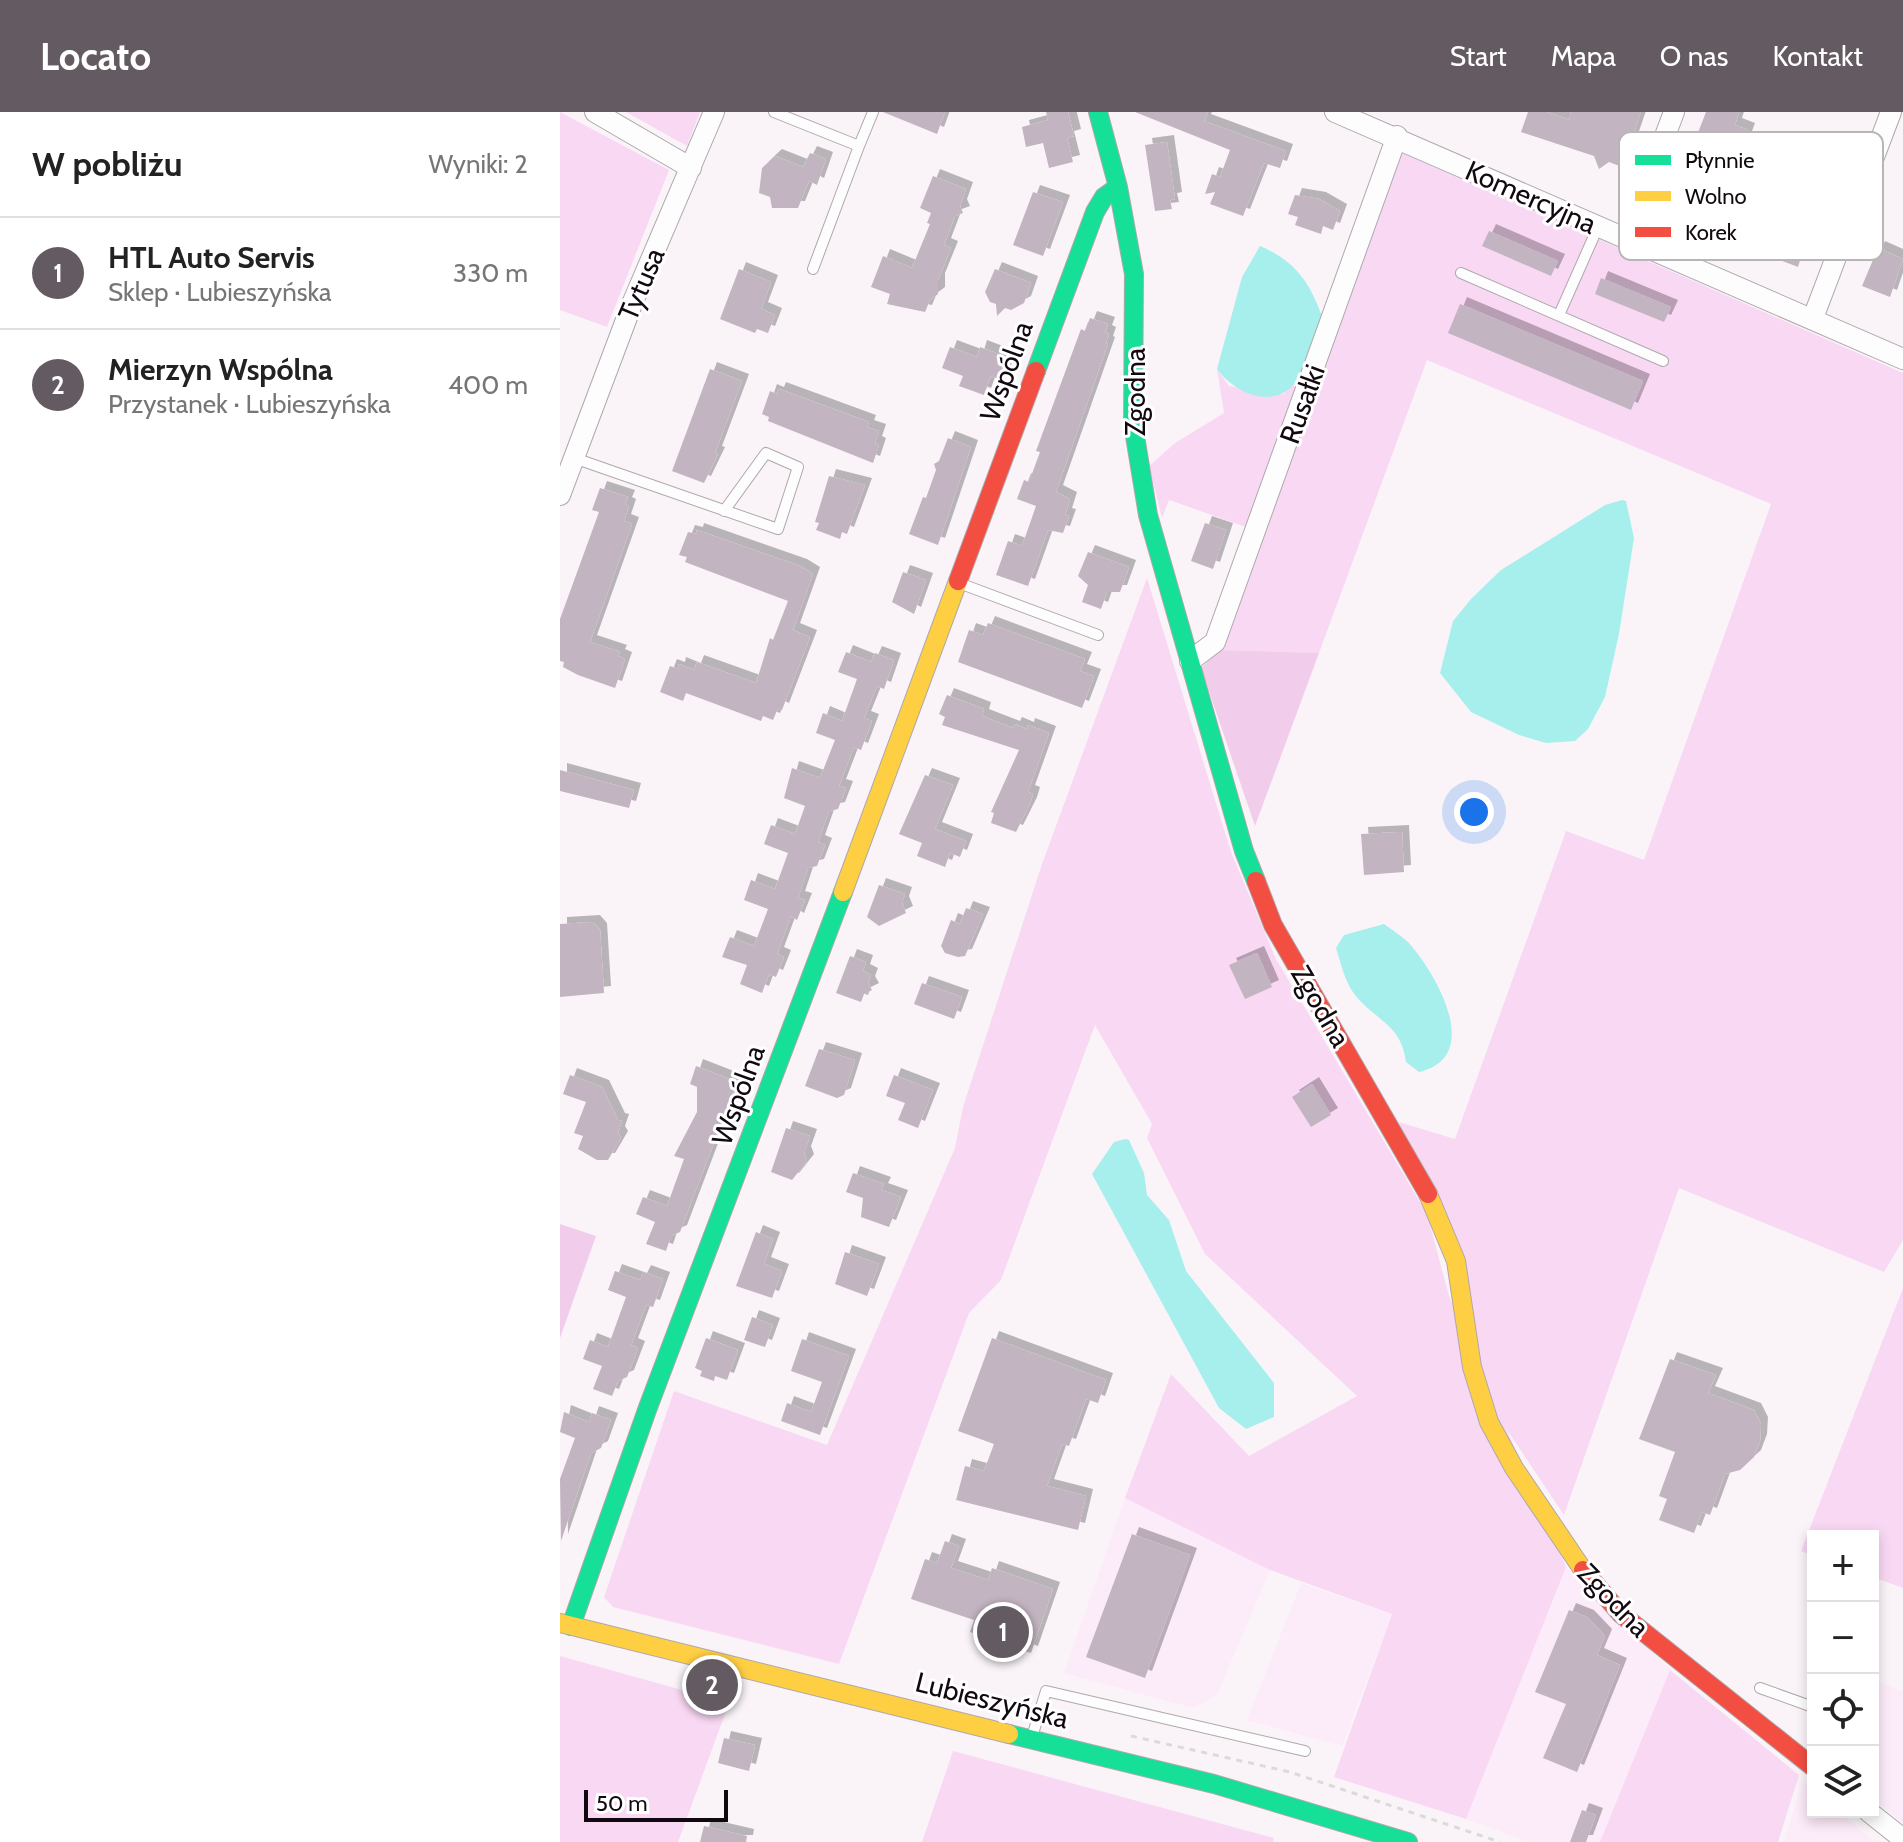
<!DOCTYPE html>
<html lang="pl">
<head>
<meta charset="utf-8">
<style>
  body { margin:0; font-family:Cabin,sans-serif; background:#f6f6f6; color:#222 }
  .controls { position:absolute; right:24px; bottom:24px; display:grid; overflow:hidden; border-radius:0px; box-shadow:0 4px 12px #0003 }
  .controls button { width:72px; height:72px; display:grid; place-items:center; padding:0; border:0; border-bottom:2px solid #e0e0e0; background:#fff; color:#222; font:40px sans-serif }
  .scale { position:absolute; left:24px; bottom:20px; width:144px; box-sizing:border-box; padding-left:8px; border:4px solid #11090f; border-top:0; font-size:22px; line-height:28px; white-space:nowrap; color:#11090f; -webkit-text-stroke:6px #fff; paint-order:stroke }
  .you { position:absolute; left:914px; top:700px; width:28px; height:28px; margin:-20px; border:6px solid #fff; border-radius:50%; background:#1a73e8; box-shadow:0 0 0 12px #1a73e833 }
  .badge { display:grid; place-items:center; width:52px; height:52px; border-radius:50%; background:#635b61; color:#fff; font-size:26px; font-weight:700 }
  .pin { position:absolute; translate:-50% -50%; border:4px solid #fff; box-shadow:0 2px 8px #0006 }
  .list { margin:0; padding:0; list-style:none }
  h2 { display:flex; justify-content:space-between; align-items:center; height:104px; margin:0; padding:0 32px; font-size:34px }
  h2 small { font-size:26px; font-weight:400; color:#767676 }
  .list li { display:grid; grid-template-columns:52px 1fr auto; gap:24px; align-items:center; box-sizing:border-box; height:112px; padding:0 32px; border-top:2px solid #e0e0e0 }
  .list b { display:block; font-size:30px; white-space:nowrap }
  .list p { margin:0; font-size:26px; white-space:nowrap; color:#767676 }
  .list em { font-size:26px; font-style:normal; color:#767676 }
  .icon { flex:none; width:44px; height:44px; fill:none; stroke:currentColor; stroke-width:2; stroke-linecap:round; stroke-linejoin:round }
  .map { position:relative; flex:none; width:1343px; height:1730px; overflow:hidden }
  header { display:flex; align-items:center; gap:48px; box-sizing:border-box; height:112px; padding:0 40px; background:#635b61; color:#fff }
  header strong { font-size:38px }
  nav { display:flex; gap:44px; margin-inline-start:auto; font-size:28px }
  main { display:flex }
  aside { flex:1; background:#fff }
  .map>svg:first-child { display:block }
</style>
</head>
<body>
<header>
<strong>Locato</strong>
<nav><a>Start</a><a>Mapa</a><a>O nas</a><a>Kontakt</a></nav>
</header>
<main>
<aside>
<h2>W pobliżu<small>Wyniki: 2</small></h2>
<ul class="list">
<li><span class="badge">1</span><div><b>HTL Auto Servis</b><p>Sklep · Lubieszyńska</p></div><em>330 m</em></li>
<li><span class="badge">2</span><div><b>Mierzyn Wspólna</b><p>Przystanek · Lubieszyńska</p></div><em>400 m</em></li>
</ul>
</aside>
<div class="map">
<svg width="1343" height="1730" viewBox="0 0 1343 1730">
  <defs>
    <filter id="shadow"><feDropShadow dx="7" dy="-7" stdDeviation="0" flood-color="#0004"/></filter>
  </defs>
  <rect width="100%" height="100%" fill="#faf4f9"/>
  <!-- built -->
  <path fill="#fcebf9" d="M565 1386 710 1458 657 1583 633 1596 504 1561Z
    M1006 1455 1110 1558 1040 1730H969L906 1707Z
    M741 1471 832 1502 782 1634 687 1608Z
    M1313 1567 1343 1580V1711L1313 1686Z
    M1242 1669 1253 1679V1700H1279L1315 1730H1224Z"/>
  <!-- green -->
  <path fill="#f9d8f4" d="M0 0 109 58 47 215 0 198Z
    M66 0H140L127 34Z
    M842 41 1343 261V1128L1324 1160 1119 1076 1004 1403 939 1306 839 1010 895 1027 1006 719 1084 748 1211 392 867 248 759 541 660 538Z
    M657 257 669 274 723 282 740 265 686 415 609 388 602 406 589 354 615 331 664 301Z
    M587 466 671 740 716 847 867 1102 889 1184 1006 1455 906 1707 774 1665 832 1502 710 1458 565 1386 611 1262 689 1344 797 1284 645 1142 587 1026 592 1012 535 913 441 1168 409 1201 279 1552 53 1495 44 1485 114 1279 267 1333 395 1036 403 995 482 752Z
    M1343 1176V1476L1313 1465V1424H1253V1444L1241 1439Z
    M0 1544 169 1591 118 1730H0Z
    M1110 1558 1239 1663 1218 1730H1040Z
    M393 1639 714 1726 713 1730H362Z"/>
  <!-- forest -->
  <path fill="#f1cceb" d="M660 538 759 541 695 714 641 556Z
    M0 1112 36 1124 0 1226Z"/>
  <!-- water -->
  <path fill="#a7efec" d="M700 134C735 149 749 169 762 204 755 223 750 247 740 264 719 300 677 284 657 257L682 165Z
    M1062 388 1066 389 1074 426 1059 522 1045 585 1028 617 1015 629 986 631 959 623 911 600 880 561 893 509 911 487 941 458 1045 393Z
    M824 812C832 818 842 824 849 831 877 863 924 945 859 960L846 950C841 912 817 910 795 883 785 870 781 852 776 836L784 823Z
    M565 1027 569 1028 584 1061 587 1083 609 1108 626 1159 714 1271V1305L686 1317 659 1296 532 1062 554 1030Z"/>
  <!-- building -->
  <path fill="#c2b4c0" filter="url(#shadow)" d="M323 0H385L377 22Z
    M486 0H508L514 24 507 26 513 50 489 56 483 31 466 35 462 15 488 8Z
    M575 0H648L644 9 726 39 720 56 704 51 683 104 650 92 655 80 645 82 652 62 660 65 670 38Z
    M968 0H987L1009 8 1011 0H1081L1062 55 1049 50 1039 57 1034 44 961 20Z
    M1146 0H1179L1175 13 1188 18 1185 26 1218 42 1216 48 1180 40 1176 50 1164 46 1145 89 1116 78Z
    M607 30 615 87 610 88 612 97 595 99 585 33Z
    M250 41 266 47 257 73 249 69 238 96H212L210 85 199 81 202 56 215 44 243 55Z
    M373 64 406 77 400 94 403 101 395 104 384 133 391 136 378 168V182L370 188 365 200 327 192 330 182 311 175 323 144 352 156 370 112 367 111 371 101 360 96Z
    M473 80 503 90 483 144 453 133Z
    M735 83 759 87 780 99 773 118 763 114 761 122 735 113 738 105 728 102Z
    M1223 102 1251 112 1238 155 1204 142Z
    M929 119 998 149 991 164 922 134Z
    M1318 136 1343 147 1330 185 1302 174Z
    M179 157 211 170 201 197 215 203 208 221 197 217 195 221 160 207Z
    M435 157 471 171 464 191 451 198 445 196 437 204 436 192 430 190 425 180Z
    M1041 166 1111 195 1104 210 1035 182Z
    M900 192 1083 269 1071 298 888 221Z
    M530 206 548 212 545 220 549 222 546 231 548 232 496 380 510 387 505 403 509 404 503 421 488 418 468 474 436 463 448 429 462 434 476 394 457 387 464 368 469 370 480 340 476 339 521 217 525 219Z
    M390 235 417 245 420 235 449 246 441 268 431 264 424 283 399 274 403 264 382 256Z
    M150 257 182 269 155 341 158 342 144 371 112 359Z
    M219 277 309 310 307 315 319 319 315 331 319 333 313 351 208 309 209 305 202 302 210 279 217 282Z
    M388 326 411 335 378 433 349 422 363 385 366 386 376 358 374 352 379 349Z
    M269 364 305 373 287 422 282 420 280 427 256 418 259 411 255 410Z
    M40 376 68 385 65 392 69 394 64 409 72 412 30 530 60 540 58 544 65 547 55 576 18 563 3 555 4 550 0 549V507L39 400 32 398Z
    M645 411 666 418 653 457 631 449Z
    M137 418 240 454 253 462 233 518 250 525 222 598 218 596 213 608 203 604 201 609 126 581 123 589 100 580 110 554 118 557 119 552 134 558 137 550 196 571 210 526 213 528 228 489 125 450 127 445 119 443 128 420 136 422Z
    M528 440 569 455 560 480H547L541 497 522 490 528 473 518 464Z
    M343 460 366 468 354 502 332 490Z
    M428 511 525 547 520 559 534 564 522 596 398 550 409 518 423 523Z
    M286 540 311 550 315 541 334 548 324 577 317 574 304 606 312 609 301 638 294 635 279 674 286 676 278 697 269 699 258 730 265 733 257 754 248 756 238 786 245 788 237 808 231 804 217 842 224 845 216 865 209 862 202 881 180 872 187 853 162 845 170 825 194 834 208 797 184 788 191 768 215 777 228 741 204 732 211 713 235 722 245 694 224 686 232 656 260 666 275 628 256 621 263 601 282 609 297 567 278 560Z
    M387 583 424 597 422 604 453 616 455 612 467 617 468 613 489 621 468 680 473 682 470 692 456 720 431 711 434 701 431 700 459 638 382 613 385 605 379 602Z
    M0 658 74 678 69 696 0 679Z
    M365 663 393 673 375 717 406 729 400 745 390 741 385 755 357 744 362 731 339 722Z
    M842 720 844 760 804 763 801 722Z
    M319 773 345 782 342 791 346 801 319 814 307 805Z
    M406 796 423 802 405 844 398 845 385 841 381 834 391 808 400 812Z
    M33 810 40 818 44 881 0 885V812Z
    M697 841 712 875 685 887 669 853Z
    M290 844 306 850 303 859 311 863 308 871 312 878 304 882 301 890 276 881Z
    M362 871 402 885 394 907 354 892Z
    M259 937 295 948 284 983 277 986 245 974Z
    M136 954 177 970 120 1120 111 1124 106 1139 86 1132 95 1110 76 1102 83 1085 107 1094 124 1047 114 1044 137 1000V975L130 972Z
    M10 963 42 975 58 1008 62 1009 58 1021 61 1026 48 1048H37L18 1037 23 1024 14 1021 26 990 3 982Z
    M334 963 373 978 358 1016 338 1008 345 991 326 984Z
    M752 972 771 1003 751 1015 732 985Z
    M226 1016 250 1024 244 1041 247 1049 232 1068 211 1060Z
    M293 1061 324 1072 321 1078 341 1085 329 1115 301 1105 303 1086 286 1080Z
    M196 1120 213 1127 204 1152 222 1159 212 1186 176 1174Z
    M285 1140 319 1152 307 1184 275 1172Z
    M55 1159 80 1168 84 1160 103 1167 93 1195 86 1193 71 1233 78 1236 67 1265 58 1269 52 1284 33 1277 42 1254 23 1247 30 1228 48 1235 66 1185 48 1178Z
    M192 1205 213 1213 205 1235 184 1228Z
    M146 1226 178 1238 167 1268 155 1264 154 1269 140 1264 142 1259 135 1256Z
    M432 1226 546 1268 538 1291 526 1287 509 1334 502 1332 487 1374 526 1384 518 1418 396 1388 405 1354 424 1359 434 1332 398 1319Z
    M242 1227 289 1244 260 1323 221 1309 227 1291 251 1300 262 1270 231 1259Z
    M1110 1247 1156 1263 1148 1281 1194 1298 1201 1312 1200 1329 1194 1345 1180 1358 1165 1362 1150 1403 1142 1400 1134 1421 1099 1408 1107 1387 1099 1384 1115 1340 1079 1327Z
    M4 1300 29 1310 32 1301 51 1308 41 1336 31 1341 1 1429 0 1367 15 1326 0 1320Z
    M572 1422 630 1443 585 1566 526 1545Z
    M385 1429 399 1434 391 1456 428 1468 432 1456 493 1477 471 1541 410 1520 414 1508 351 1487 365 1447 377 1451Z
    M1009 1498 1027 1505 1045 1524 1037 1543 1060 1553 1017 1660 983 1646 1006 1592 975 1580Z
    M164 1626 195 1633 189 1659 158 1651Z
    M1022 1698 1036 1703 1026 1730H1010Z
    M144 1714 187 1724 186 1730H140Z"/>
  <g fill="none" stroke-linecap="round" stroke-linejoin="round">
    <!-- lane casing -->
    <g stroke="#aea8ad" stroke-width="12">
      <path id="lane" d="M214 0 299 34 313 0
        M253 157 299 34
        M901 161 1103 249
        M999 203 1038 115
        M14 346 218 417 238 355 206 341 164 399
        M399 471 538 523
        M1200 1576 1253 1595
        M472 1625 486 1579 745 1639"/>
    </g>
    <!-- street casing -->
    <g stroke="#aea8ad" stroke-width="22">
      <path id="street" d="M35 0 131 56
        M775 0 1343 247
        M1066 128 1114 0
        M1253 206 1331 0
        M0 383 72 192 154 0
        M630 549 655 530 837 24
        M1309 1700 1343 1727"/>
    </g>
    <!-- fast casing -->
    <g stroke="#aea8ad" stroke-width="20">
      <path id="fast" d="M538 0 558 75 574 162 573 312 588 403 684 739 696 769
        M476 259 535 100 544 85 558 75
        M11 1514 87 1298 283 780
        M449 1622 654 1672 848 1730"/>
    </g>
    <!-- slow casing -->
    <g stroke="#aea8ad" stroke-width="20">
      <path id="slow" d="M283 780 398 469
        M868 1082 896 1149 912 1255 929 1310 954 1356 1023 1458
        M0 1511 449 1622"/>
    </g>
    <!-- jam casing -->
    <g stroke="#aea8ad" stroke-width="20">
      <path id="jam" d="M398 469 476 259
        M696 769 713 813 868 1082
        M1023 1458 1061 1502 1253 1655"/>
    </g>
    <!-- path -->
    <path stroke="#dbdadb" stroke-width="3" stroke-dasharray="6 6" stroke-linecap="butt" d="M571 1624 730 1660 940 1730"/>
    <!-- lane -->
    <use href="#lane" stroke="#fefdfe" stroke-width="10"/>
    <!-- street -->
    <use href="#street" stroke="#fefdfe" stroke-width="20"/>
    <!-- fast -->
    <use href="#fast" stroke="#16e098" stroke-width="18"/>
    <!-- slow -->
    <use href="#slow" stroke="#ffcf43" stroke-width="18"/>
    <!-- jam -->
    <use href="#jam" stroke="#f24e42" stroke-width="18"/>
  </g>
  <g text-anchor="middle" stroke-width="6" stroke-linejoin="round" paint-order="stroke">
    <!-- street labels -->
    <g font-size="28" fill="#11090f" stroke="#fff">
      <text transform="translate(971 85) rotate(24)" y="10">Komercyjna</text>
      <text transform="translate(81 172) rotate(-67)" y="10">Tytusa</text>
      <text transform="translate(446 259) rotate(-70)" y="10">Wspólna</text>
      <text transform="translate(575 280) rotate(-90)" y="10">Zgodna</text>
      <text transform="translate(742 292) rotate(-70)" y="10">Rusałki</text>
      <text transform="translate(761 894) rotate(60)" y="10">Zgodna</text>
      <text transform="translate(178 983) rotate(-70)" y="10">Wspólna</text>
      <text transform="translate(1054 1488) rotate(46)" y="10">Zgodna</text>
      <text transform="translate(432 1588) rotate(14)" y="10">Lubieszyńska</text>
    </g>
  </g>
  <!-- legend -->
  <rect x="1059" y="20" width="264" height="128" rx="12" fill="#fff" stroke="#b8b5b7" stroke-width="2"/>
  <rect x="1075" y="43" width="36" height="10" fill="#16e098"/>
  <rect x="1075" y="79" width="36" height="10" fill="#ffcf43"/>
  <rect x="1075" y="115" width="36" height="10" fill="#f24e42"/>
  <g font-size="22" fill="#11090f">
    <text x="1125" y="56">Płynnie</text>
    <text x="1125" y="92">Wolno</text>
    <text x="1125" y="128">Korek</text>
  </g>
</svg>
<div class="controls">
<button>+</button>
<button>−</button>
<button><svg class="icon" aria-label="locate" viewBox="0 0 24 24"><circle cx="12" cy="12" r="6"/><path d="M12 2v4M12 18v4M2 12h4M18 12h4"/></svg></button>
<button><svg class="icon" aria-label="layers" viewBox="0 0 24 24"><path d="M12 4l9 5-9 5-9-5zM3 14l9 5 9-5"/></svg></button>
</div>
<div class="scale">50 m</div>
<div class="you"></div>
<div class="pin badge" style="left:443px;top:1520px">1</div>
<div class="pin badge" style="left:152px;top:1573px">2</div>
</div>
</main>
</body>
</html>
